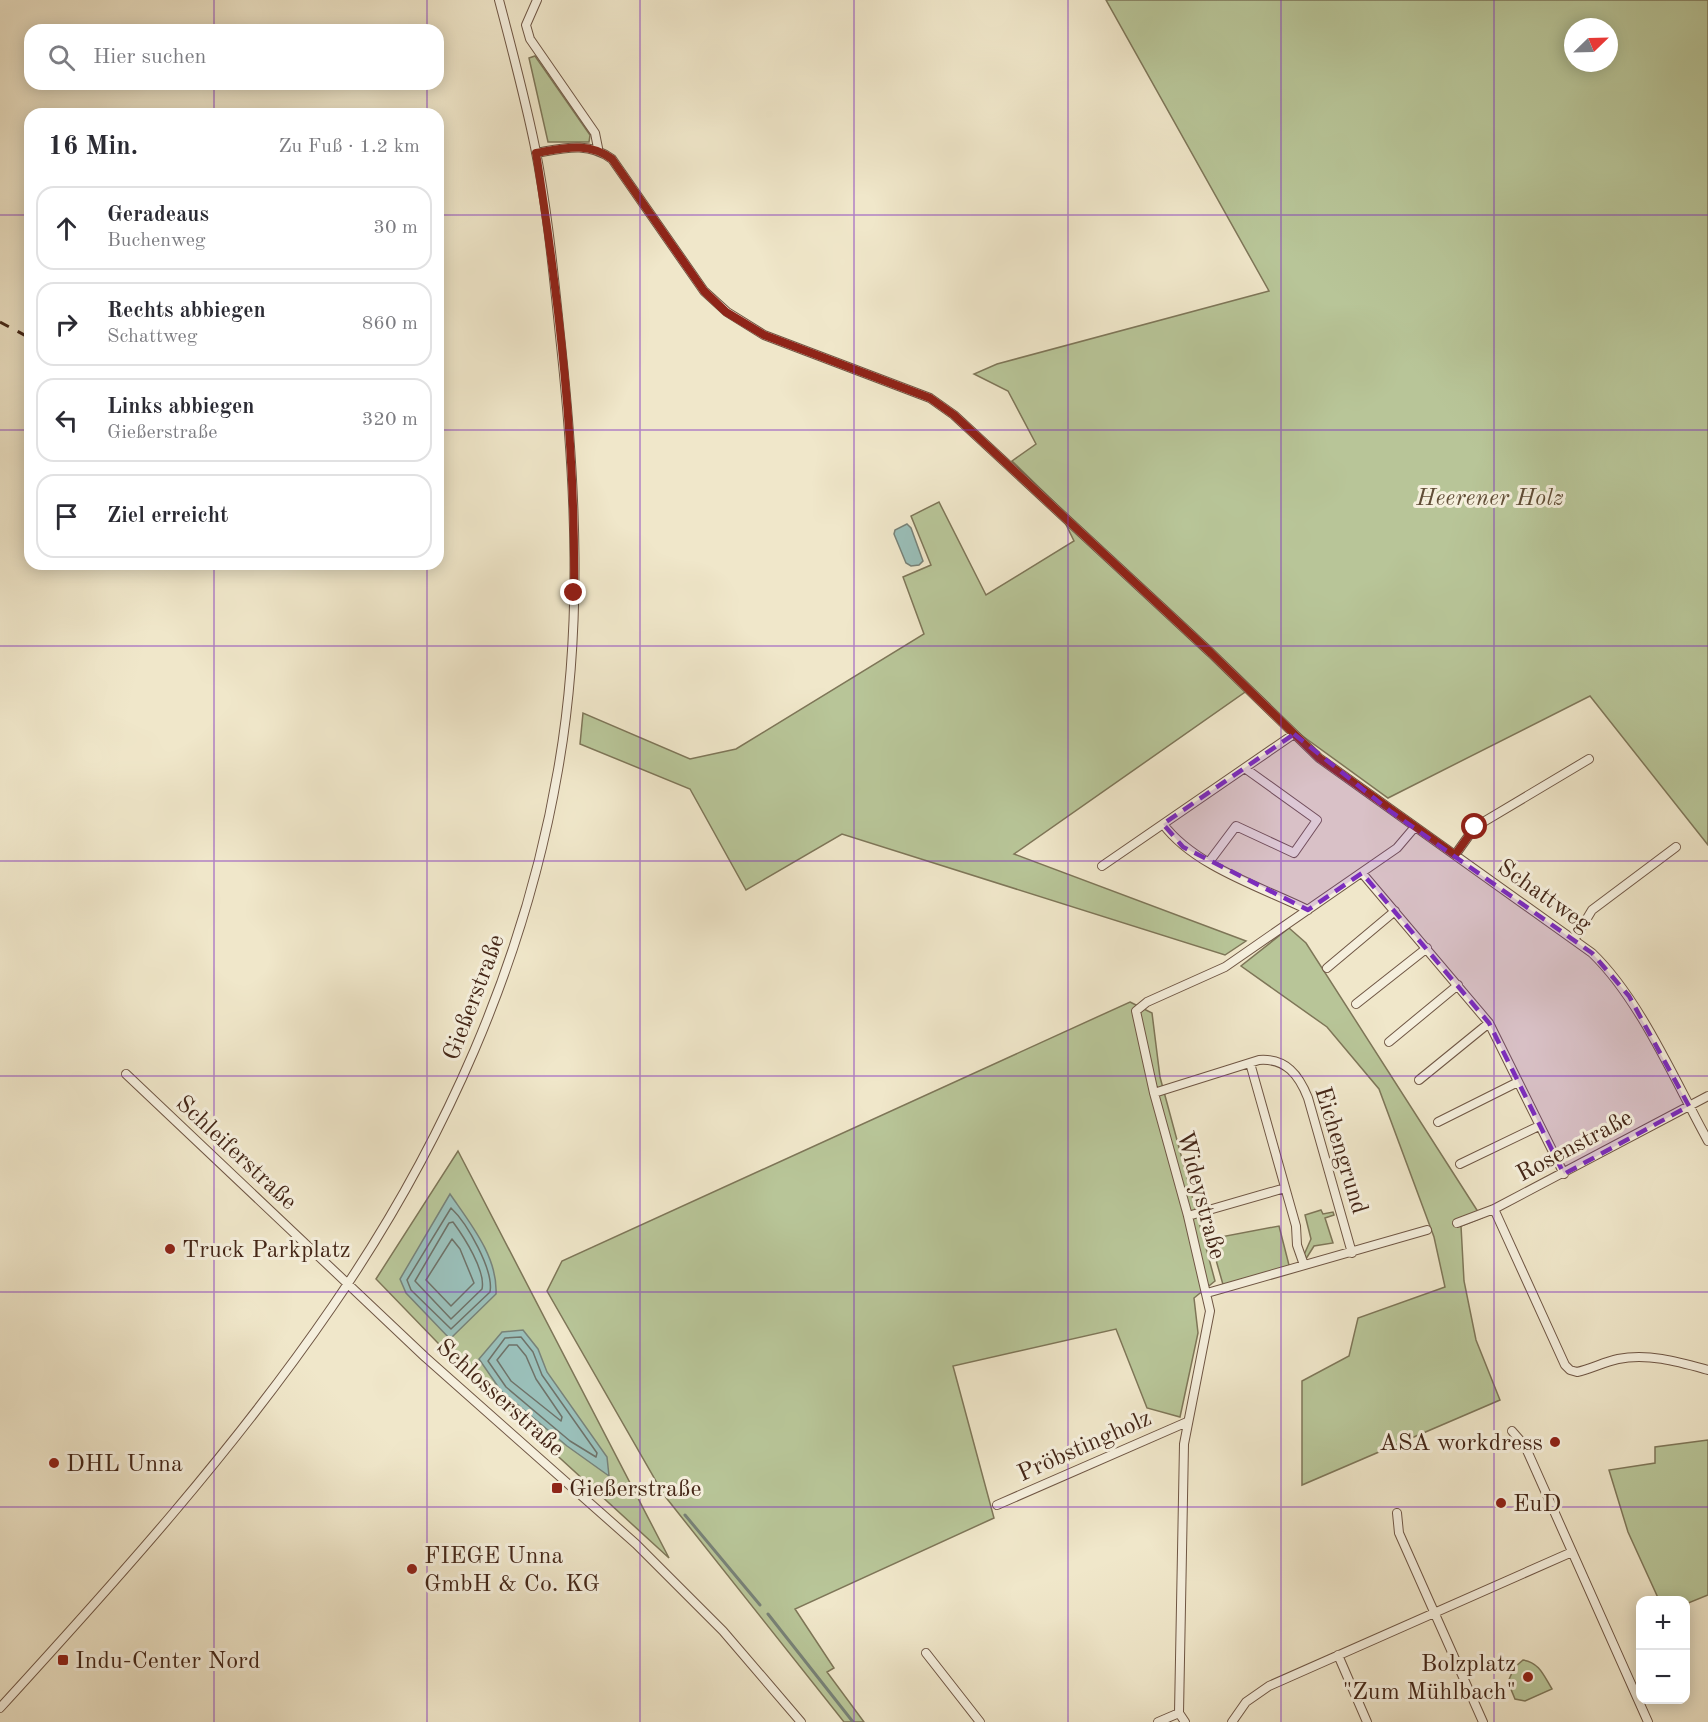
<!DOCTYPE html>
<html lang="de">
<head>
<meta charset="utf-8">
<style>
  body { margin:0; font-family:"Old Standard TT",serif; background:#f2f2f3; color:#2b2b33 }
  .controls { position:absolute; right:18px; bottom:18px; display:grid; overflow:hidden; border-radius:12px; box-shadow:0 3px 15px #0003 }
  .controls button { width:54px; height:54px; display:grid; place-items:center; padding:0; border:0; border-bottom:2px solid #e1e1e2; background:#fff; color:#2b2b33; font:30px sans-serif }
  .compass { position:absolute; left:1564px; top:18px; width:54px; height:54px; border-radius:50%; background:#fff; box-shadow:0 3px 15px #0003; rotate:67deg }
  .stop { position:absolute; width:18px; height:18px; margin:-14px; border:4px solid #8f2418; border-radius:50%; background:#fff }
  .stop.end { background:#8f2418; border-color:#fff; box-shadow:0 2px 6px #0008 }
  .list { margin:0; padding:0; list-style:none }
  h2 { display:flex; justify-content:space-between; align-items:center; height:78px; margin:0; padding:0 24px; font-size:26px }
  h2 small { font-size:20px; font-weight:400; color:#7c7c81 }
  .list li { display:grid; grid-template-columns:39px 1fr auto; gap:18px; align-items:center; box-sizing:border-box; height:84px; margin:0 12px 12px; padding:0 12px; border:2px solid #e1e1e2; border-radius:18px }
  .list b { display:block; font-size:22px; white-space:nowrap }
  .list p { margin:0; font-size:20px; white-space:nowrap; color:#7c7c81 }
  .list em { font-size:20px; font-style:normal; color:#7c7c81 }
  .icon { flex:none; width:33px; height:33px; fill:none; stroke:currentColor; stroke-width:2; stroke-linecap:round; stroke-linejoin:round }
  .map { position:relative; flex:none; width:1708px; height:1722px; overflow:hidden }
  .search { position:absolute; background:#fff; box-shadow:0 3px 15px #0003; left:24px; top:24px; width:420px; height:66px; display:flex; align-items:center; gap:15px; box-sizing:border-box; padding:0 21px; border-radius:18px; color:#7c7c81; font-size:22px }
  .panel { position:absolute; background:#fff; box-shadow:0 3px 15px #0003; left:24px; top:108px; width:420px; height:462px; border-radius:18px }
  .map>svg:first-child { display:block }
</style>
</head>
<body>
<div class="map">
<svg width="1708" height="1722" viewBox="0 0 1708 1722">
  <rect width="100%" height="100%" fill="#f0e7ca"/>
  <filter id="stains"><feTurbulence type="fractalNoise" baseFrequency=".00333" numOctaves="4"/><feColorMatrix values="0 0 0 0 .2 0 0 0 0 .09 0 0 0 0 .02 0 0 0 .5 -.17"/></filter>
  <radialGradient id="worn" r=".72"><stop offset=".6" stop-color="#630" stop-opacity="0"/><stop offset="1" stop-color="#630" stop-opacity=".3"/></radialGradient>
  <!-- green -->
  <path fill="#b8c598" stroke="#7e7658" stroke-width="1.5" fill-rule="evenodd" d="M1106 0H1708V845L1590 696 1388 798 1297 732 1251 688 1014 854 1246 941 1225 955 842 834 746 890 690 789 580 744 583 713 690 759 736 749 924 634 903 577 931 565 911 516 939 502 986 595 1074 541 1056 504 1012 461 1036 444 1008 391 974 374 997 364 1269 291ZM1573 27H1609V63H1573Z
    M535 56 590 135 589 142H548L529 58Z
    M1289 928 1306 943 1482 1218 1461 1226 1464 1281 1476 1340 1500 1400 1302 1485V1381L1349 1356 1358 1318 1445 1287 1434 1237 1379 1089 1327 1027 1241 966Z
    M1130 1002 1152 1013 1160 1077 1215 1281 1194 1298 1198 1333 1180 1417 1147 1408 1116 1329 953 1366 994 1518 795 1609 834 1668 827 1672 864 1722H844L664 1495 547 1291 562 1261Z
    M458 1151 669 1558 466 1372 376 1279Z
    M1321 1210 1323 1214 1333 1212 1334 1215 1325 1218 1333 1243 1314 1246 1304 1262 1303 1257 1311 1239 1305 1215Z
    M1279 1226 1290 1269 1224 1288 1210 1239Z
    M1708 1440V1595L1686 1604V1600H1659L1628 1532 1609 1470 1655 1463V1447Z
    M1523 1660C1539 1662 1544 1676 1552 1689L1525 1701 1515 1699 1508 1682 1514 1668Z"/>
  <!-- water -->
  <path fill="#9abfb9" stroke="#788278" stroke-width="1.5" d="M907 524 911 528 923 561 919 565 911 566 906 563 894 534 895 530Z
    M450 1194C470 1223 498 1257 496 1294L450 1339 406 1293 400 1279Z
    M523 1330 538 1349 547 1372 607 1457 609 1476 567 1446 501 1391 479 1359 502 1332Z"/>
  <g fill="none" stroke-linecap="round" stroke-linejoin="round">
    <!-- shore -->
    <path stroke="#6f7268" stroke-width="1.5" d="M451 1208C467 1223 494 1270 490 1292L451 1329 411 1290 407 1280Z
      M453 1222C464 1237 486 1271 482 1289L451 1319 415 1281 449 1223Z
      M452 1239 460 1249 474 1283 451 1306 426 1280Z
      M521 1337 533 1352 542 1375 597 1453 596 1457 570 1441 506 1387 488 1361 505 1338Z
      M509 1345H517L526 1356 536 1379 562 1417 561 1421 511 1381 497 1360Z"/>
    <!-- stream -->
    <path stroke="#788278" stroke-width="3" d="M685 1515 760 1605
      M768 1614 853 1722"/>
    <!-- street casing -->
    <g stroke="#6f5644" stroke-width="10">
      <path id="street" d="M537 0 526 25 530 39 595 133 598 148
        M536 153C564 148 588 141 612 159L704 291 727 312 764 335 930 398 954 415 1211 653 1319 758 1592 953C1640 999 1675 1081 1708 1141
        M1163 824C1194 866 1261 887 1308 910
        M1455 855 1475 827 1589 759
        M1209 862 1236 826 1294 853 1317 820 1246 769
        M1102 866 1294 734
        M1362 873 1489 1023 1564 1174
        M1574 940 1592 910 1676 847
        M1327 968 1395 911
        M1356 1004 1427 948
        M1389 1042 1458 985
        M1250 1063 1296 1226 1297 1245 1304 1265
        M126 1074 425 1357 636 1544 723 1631 801 1722
        M1419 1080 1489 1023
        M1154 1093 1259 1060C1286 1058 1299 1075 1308 1098L1352 1253
        M1438 1122 1518 1082
        M1460 1164 1539 1126
        M1494 1209 1565 1365 1570 1370 1577 1372C1591 1369 1604 1362 1618 1359 1649 1353 1679 1362 1708 1370
        M1188 1216 1285 1188
        M1457 1223 1494 1209 1708 1096
        M1207 1293 1427 1230
        M1512 1431 1525 1446 1648 1722
        M997 1505 1187 1422
        M1397 1513 1399 1533 1483 1722
        M926 1653 980 1722
        M1338 1655 1367 1722
        M0 1708C117 1580 234 1450 332 1307 443 1146 525 963 558 770 583 629 576 486 561 345 554 279 548 212 535 147 525 98 512 49 499 0
        M1158 1722 1179 1713
        M1185 1722 1179 1713 1184 1444 1210 1311 1188 1216 1154 1093 1136 1011 1147 1002 1225 967 1397 848 1414 828
        M1232 1722 1246 1702 1269 1686 1572 1552"/>
    </g>
    <!-- street -->
    <use href="#street" stroke="#f5efdd" stroke-width="8"/>
    <!-- rail -->
    <path stroke="#442617" stroke-width="3" stroke-dasharray="10 10" stroke-linecap="butt" d="M0 322 30 338"/>
  </g>
  <g fill="none" stroke-linecap="round" stroke-linejoin="round">
    <!-- route -->
    <path stroke="#8f2418" stroke-width="8" d="M574 593C576 446 559 299 536 153 564 148 588 141 612 159L704 291 726 312 764 335 930 398 954 415 1211 653 1319 758 1455 855 1475 827"/>
  </g>
  <!-- marked area -->
  <path fill="#7b2cbf" fill-opacity="0.2" stroke="#7b2cbf" stroke-width="4.5" stroke-dasharray="12 8" stroke-linejoin="round" d="M1294 734 1390 811 1592 953 1629 996 1689 1106 1564 1174 1489 1023 1362 873 1308 910 1183 847 1163 824Z"/>
  <!-- grid -->
  <path fill="none" stroke="#7b2cbf" stroke-width="1.5" stroke-opacity="0.55" d="M214 0V30M427 0V30M640 0V1722M854 0V1722M1068 0V1722M1281 0V1722M1494 0V1722M214 84V114M427 84V114M0 215H30M438 215H1708M0 430H30M438 430H1708M214 564V1722M427 564V1722M0 646H1708M0 861H1708M0 1076H1708M0 1292H1708M0 1507H1708"/>
  <!-- markers -->
  <g fill="#8f2418" stroke="#f5efdd" stroke-width="2">
    <circle cx="170" cy="1249" r="6"/>
    <circle cx="1555" cy="1442" r="6"/>
    <circle cx="54" cy="1463" r="6"/>
    <rect x="551" y="1482" width="12" height="12" rx="3"/>
    <circle cx="1501" cy="1503" r="6"/>
    <circle cx="412" cy="1569" r="6"/>
    <rect x="57" y="1654" width="12" height="12" rx="3"/>
    <circle cx="1528" cy="1677" r="6"/>
  </g>
  <g text-anchor="middle" stroke-width="6" stroke-linejoin="round" paint-order="stroke">
    <!-- park labels -->
    <g font-size="24" font-style="italic" fill="#614e37" stroke="#f5efdd">
      <text x="1490" y="505">Heerener Holz</text>
    </g>
    <!-- street labels -->
    <g font-size="24" fill="#442617" stroke="#f5efdd">
      <text transform="translate(1545 895) rotate(35)" y="8">Schattweg</text>
      <text transform="translate(473 997) rotate(-69)" y="8">Gießerstraße</text>
      <text transform="translate(1574 1145) rotate(-28)" y="8">Rosenstraße</text>
      <text transform="translate(1342 1150) rotate(73)" y="8">Eichengrund</text>
      <text transform="translate(237 1152) rotate(43)" y="8">Schleiferstraße</text>
      <text transform="translate(1202 1195) rotate(75)" y="8">Wideystraße</text>
      <text transform="translate(501 1397) rotate(42)" y="8">Schlosserstraße</text>
      <text transform="translate(1084 1445) rotate(-24)" y="8">Pröbstingholz</text>
    </g>
    <!-- poi labels -->
    <g font-size="24" fill="#442617" stroke="#f5efdd" text-anchor="start">
      <text x="182" y="1257">Truck Parkplatz</text>
      <text x="1543" y="1450" text-anchor="end">ASA workdress</text>
      <text x="66" y="1471">DHL Unna</text>
      <text x="569" y="1496">Gießerstraße</text>
      <text x="1513" y="1511">EuD</text>
      <text x="424" y="1563">FIEGE Unna<tspan x="424" dy="28">GmbH &amp; Co. KG</tspan></text>
      <text x="75" y="1668">Indu-Center Nord</text>
      <text x="1516" y="1671" text-anchor="end">Bolzplatz<tspan x="1516" dy="28">"Zum Mühlbach"</tspan></text>
    </g>
  </g>
  <rect width="100%" height="100%" filter="url(#stains)"/>
  <rect width="100%" height="100%" fill="url(#worn)"/>
</svg>
<div class="controls">
<button>+</button>
<button>−</button>
</div>
<svg class="compass" viewBox="-18 -18 36 36"><path d="M0-13l5 13h-10z" fill="#e53935"/><path d="M0 13l5-13h-10z" fill="#7c7c81"/></svg>
<div class="stop" style="left:1475px;top:827px"></div>
<div class="stop end" style="left:574px;top:593px"></div>
<div class="search"><svg class="icon" aria-label="search" viewBox="0 0 24 24"><circle cx="10" cy="10" r="6"/><path d="M15 15l6 6"/></svg>Hier suchen</div>
<section class="panel">
<h2>16 Min.<small>Zu Fuß · 1.2 km</small></h2>
<ul class="list">
<li><svg class="icon" aria-label="ahead" viewBox="0 0 24 24"><path d="M12 20V5M6 11l6-6 6 6"/></svg><div><b>Geradeaus</b><p>Buchenweg</p></div><em>30 m</em></li>
<li><svg class="icon" aria-label="right" viewBox="0 0 24 24"><path d="M7 20v-9h11M14 6l5 5-5 5"/></svg><div><b>Rechts abbiegen</b><p>Schattweg</p></div><em>860 m</em></li>
<li><svg class="icon" aria-label="left" viewBox="0 0 24 24"><path d="M17 20v-9H6M10 6l-5 5 5 5"/></svg><div><b>Links abbiegen</b><p>Gießerstraße</p></div><em>320 m</em></li>
<li><svg class="icon" aria-label="arrive" viewBox="0 0 24 24"><path d="M6 21V4h12l-3 4 3 4H6"/></svg><div><b>Ziel erreicht</b></div></li>
</ul>
</section>
</div>
</body>
</html>
